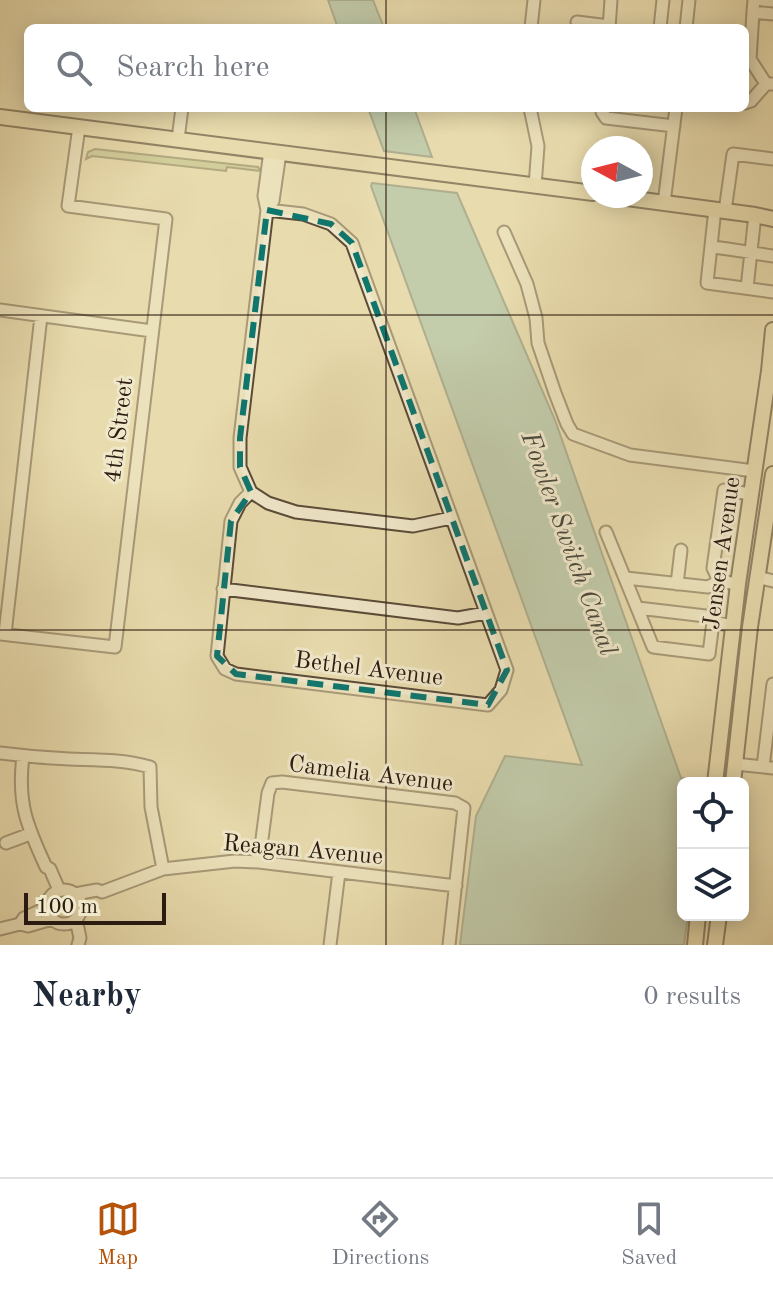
<!DOCTYPE html>
<html lang="en">
<head>
<meta charset="utf-8">
<style>
  body { margin:0; font-family:"Old Standard TT",serif; background:#f2f2f3; color:#1f2937 }
  .controls { position:absolute; right:24px; bottom:24px; display:grid; overflow:hidden; border-radius:12px; box-shadow:0 4px 20px #0003 }
  .controls button { width:72px; height:72px; display:grid; place-items:center; padding:0; border:0; border-bottom:2px solid #e0e1e3; background:#fff; color:#1f2937; font:40px sans-serif }
  .compass { position:absolute; left:581px; top:136px; width:72px; height:72px; border-radius:50%; background:#fff; box-shadow:0 4px 20px #0003; rotate:277deg }
  .scale { position:absolute; left:24px; bottom:20px; width:142px; box-sizing:border-box; padding-left:8px; border:4px solid #2c1b11; border-top:0; font-size:22px; line-height:28px; white-space:nowrap; color:#2c1b11; -webkit-text-stroke:6px #f0e8ca; paint-order:stroke }
  .list { margin:0; padding:0; list-style:none }
  h2 { display:flex; justify-content:space-between; align-items:center; height:104px; margin:0; padding:0 32px; font-size:34px }
  h2 small { font-size:26px; font-weight:400; color:#747a83 }
  .icon { flex:none; width:44px; height:44px; fill:none; stroke:currentColor; stroke-width:2; stroke-linecap:round; stroke-linejoin:round }
  .map { position:relative; flex:none; width:773px; height:945px; overflow:hidden }
  .search { position:absolute; background:#fff; box-shadow:0 4px 20px #0003; left:24px; right:24px; top:24px; height:88px; display:flex; align-items:center; gap:20px; box-sizing:border-box; padding:0 28px; border-radius:12px; color:#747a83; font-size:30px }
  .sheet { height:232px; background:#fff }
  nav { display:flex; justify-content:space-around; align-items:center; box-sizing:border-box; height:112px; border-top:2px solid #e0e1e3; background:#fff; font-size:22px; color:#747a83 }
  nav a { display:grid; justify-items:center; gap:4px }
  nav .on { color:#b45309 }
  .map>svg:first-child { display:block }
</style>
</head>
<body>
<div class="map">
<svg width="773" height="945" viewBox="0 0 773 945">
  <rect width="100%" height="100%" fill="#e8dbad"/>
  <filter id="stains"><feTurbulence type="fractalNoise" baseFrequency=".0025" numOctaves="4"/><feColorMatrix values="0 0 0 0 .2 0 0 0 0 .09 0 0 0 0 .02 0 0 0 .5 -.17"/></filter>
  <radialGradient id="worn" r=".72"><stop offset=".6" stop-color="#630" stop-opacity="0"/><stop offset="1" stop-color="#630" stop-opacity=".3"/></radialGradient>
  <!-- green -->
  <path fill="#b9bf88" stroke="#726d4c" stroke-width="2" d="M95 149 258 167 261 171 227 167 226 171 92 156 86 159 88 152Z"/>
  <!-- water -->
  <path fill="#97bba9" stroke="#6c7b6c" stroke-width="2" d="M328 0H373L384 28H338Z
    M368 108H414L432 157 384 151Z
    M372 183 457 193 555 420 681 778 703 780V783H683V915H688L684 945H460L476 816 505 756 582 765 371 186Z"/>
  <g fill="none" stroke-linecap="round" stroke-linejoin="round">
    <!-- stream -->
    <path stroke="#6c7b6c" stroke-width="3" d="M686 915 691 930"/>
    <!-- minor casing -->
    <g stroke="#5b4b38" stroke-width="15">
      <path id="minor" d="M762 0 773 1
        M753 12 754 0
        M577 22 609 26
        M531 28 534 0
        M609 28 611 0
        M660 28 663 0
        M686 28 689 0
        M766 84 750 59 753 12 773 14
        M745 103 751 101 766 84H772
        M530 108 538 146 535 186
        M602 108V112L606 118 674 126
        M178 139 182 108
        M270 151 264 196 267 210 240 438V467L251 492 268 503 296 512 413 526 451 518
        M664 203 676 108
        M715 209 707 283 773 292
        M267 210 273 201 280 153
        M725 211 733 154 773 159
        M504 232 527 284 536 318 538 343 555 393 567 424 573 434 630 455 754 471
        M711 247C732 249 752 253 773 256
        M747 288 755 215
        M0 310 152 331
        M251 492 240 503 231 521 217 656 225 669 236 674 488 705 501 690 507 670 352 243 331 224 303 214 267 210
        M606 532 653 647 709 654 713 622 733 626
        M757 577 773 581
        M626 578 708 587 719 581 713 568 724 490 751 494
        M677 584 681 550
        M223 589 458 618 486 613
        M638 608 714 617
        M713 622 719 581 738 584
        M0 634 115 647 166 219 68 206 79 127
        M5 634 41 316
        M0 753C23 756 46 758 69 759 96 760 123 759 150 767L151 807 163 869
        M23 756C17 803 27 826 46 867L50 869 59 890
        M735 764 773 768
        M763 767 773 684
        M6 843 30 834
        M259 862 268 793 272 783 282 782 455 803 464 808 449 945
        M47 907a17 17 0 1 1 34 0a17 17 0 1 1-34 0Z
        M75 894 97 890 102 892 163 869 235 861 259 862 456 886
        M76 919 80 938 78 945
        M20 924 24 918 46 908
        M0 929 20 924 28 926 52 919
        M330 945 339 872"/>
    </g>
    <!-- major casing -->
    <g stroke="#2c1b11" stroke-width="18">
      <path id="major" d="M0 117 593 193
        M612 196 755 215 773 219
        M715 783 738 584 769 371 773 330
        M733 783 750 627 773 474
        M695 945 698 915
        M715 945 719 915"/>
    </g>
    <!-- minor -->
    <use href="#minor" stroke="#f0e8ca" stroke-width="11"/>
    <!-- major -->
    <use href="#major" stroke="#e8dbad" stroke-width="14"/>
  </g>
  <!-- marked area -->
  <path d="M0 0H773V945H0ZM267 210 331 224 352 243 507 670 488 705 236 674 217 656 231 521 251 492 240 467V438Z" fill="#e8dbad" fill-opacity=".55" fill-rule="evenodd"/>
  <path fill="none" stroke="#0f766e" stroke-width="6" stroke-dasharray="16 10" stroke-linejoin="round" d="M267 210 331 224 352 243 507 670 488 705 236 674 217 656 231 521 251 492 240 467V438Z"/>
  <!-- grid -->
  <path fill="none" stroke="#2c1b11" stroke-width="2" stroke-opacity="0.55" d="M386 0V28M386 108V945M0 315H773M0 630H773"/>
  <g text-anchor="middle" stroke-width="6" stroke-linejoin="round" paint-order="stroke">
    <!-- street labels -->
    <g font-size="24" fill="#2c1b11" stroke="#f0e8ca">
      <text transform="translate(118 430) rotate(-83)" y="8">4th Street</text>
      <text transform="translate(721 553) rotate(-82)" y="8">Jensen Avenue</text>
      <text transform="translate(369 668) rotate(7)" y="8">Bethel Avenue</text>
      <text transform="translate(371 773) rotate(7)" y="8">Camelia Avenue</text>
      <text transform="translate(303 849) rotate(5)" y="8">Reagan Avenue</text>
    </g>
    <!-- water labels -->
    <g font-size="26" font-style="italic" fill="#4c4b3f" stroke="#f0e8ca">
      <text transform="translate(570 543) rotate(70)" y="9">Fowler Switch Canal</text>
    </g>
  </g>
  <rect width="100%" height="100%" filter="url(#stains)"/>
  <rect width="100%" height="100%" fill="url(#worn)"/>
</svg>
<div class="controls">
<button><svg class="icon" aria-label="locate" viewBox="0 0 24 24"><circle cx="12" cy="12" r="6"/><path d="M12 2v4M12 18v4M2 12h4M18 12h4"/></svg></button>
<button><svg class="icon" aria-label="layers" viewBox="0 0 24 24"><path d="M12 4l9 5-9 5-9-5zM3 14l9 5 9-5"/></svg></button>
</div>
<svg class="compass" viewBox="-18 -18 36 36"><path d="M0-13l5 13h-10z" fill="#e53935"/><path d="M0 13l5-13h-10z" fill="#747a83"/></svg>
<div class="scale">100 m</div>
<div class="search"><svg class="icon" aria-label="search" viewBox="0 0 24 24"><circle cx="10" cy="10" r="6"/><path d="M15 15l6 6"/></svg>Search here</div>
</div>
<section class="sheet">
<h2>Nearby<small>0 results</small></h2>
<ul class="list">
</ul>
</section>
<nav>
<a class="on"><svg class="icon" aria-label="map" viewBox="0 0 24 24"><path d="M3 6l6-2 6 2 6-2v14l-6 2-6-2-6 2zM9 4v14M15 6v14"/></svg>Map</a>
<a><svg class="icon" aria-label="directions" viewBox="0 0 24 24"><path d="M12 3l9 9-9 9-9-9zM9 14v-3h6M13 9l2 2-2 2"/></svg>Directions</a>
<a><svg class="icon" aria-label="saved" viewBox="0 0 24 24"><path d="M7 4h10v16l-5-4-5 4z"/></svg>Saved</a>
</nav>
</body>
</html>
